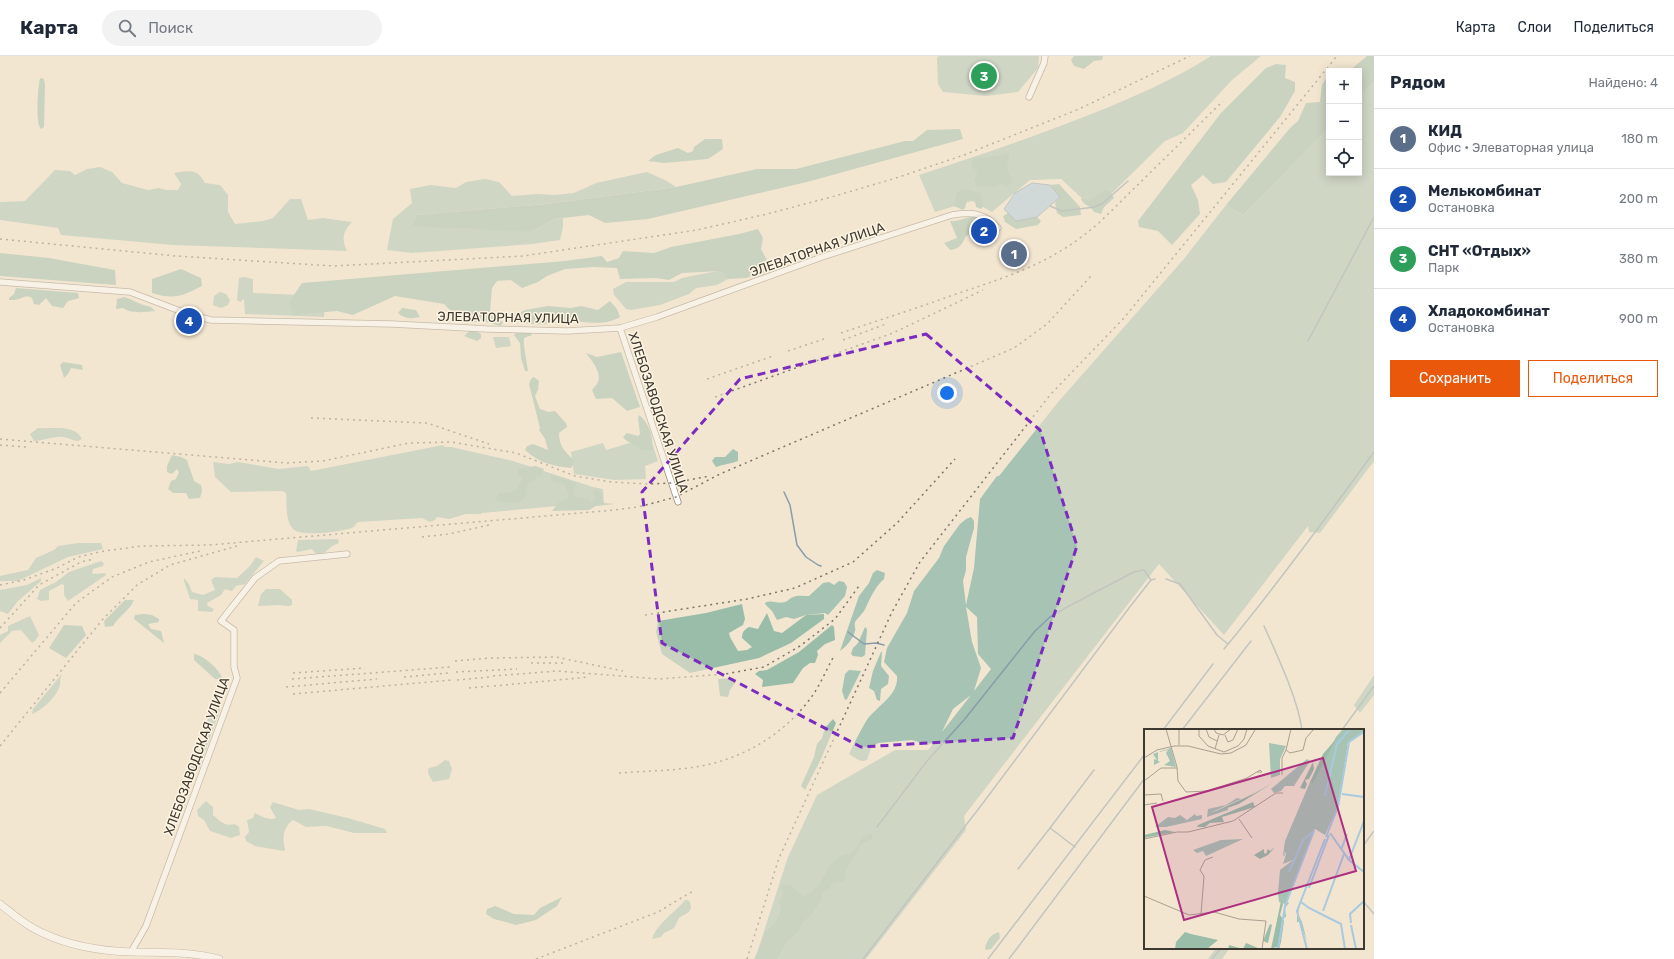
<!DOCTYPE html>
<html lang="ru">
<head>
<meta charset="utf-8">
<style>
  body { margin:0; font-family:Rubik,sans-serif; background:#f2f2f3; color:#1f2937 }
  .controls { position:absolute; right:12px; top:12px; display:grid; overflow:hidden; border-radius:0px; box-shadow:0 2px 10px #0003 }
  .controls button { width:36px; height:36px; display:grid; place-items:center; padding:0; border:0; border-bottom:1px solid #e0e1e3; background:#fff; color:#1f2937; font:20px sans-serif }
  .you { position:absolute; left:947px; top:337px; width:14px; height:14px; margin:-10px; border:3px solid #fff; border-radius:50%; background:#1a73e8; box-shadow:0 0 0 6px #1a73e833 }
  .badge { display:grid; place-items:center; width:26px; height:26px; border-radius:50%; background:#ea580c; color:#fff; font-size:13px; font-weight:700 }
  .pin { position:absolute; translate:-50% -50%; border:2px solid #fff; box-shadow:0 1px 4px #0006 }
  .list { margin:0; padding:0; list-style:none }
  h2 { display:flex; justify-content:space-between; align-items:center; height:52px; margin:0; padding:0 16px; font-size:17px }
  h2 small { font-size:13px; font-weight:400; color:#747a83 }
  .list li { display:grid; grid-template-columns:26px 1fr auto; gap:12px; align-items:center; box-sizing:border-box; height:60px; padding:0 16px; border-top:1px solid #e0e1e3 }
  .list b { display:block; font-size:15px; white-space:nowrap }
  .list p { margin:0; font-size:13px; white-space:nowrap; color:#747a83 }
  .list em { font-size:13px; font-style:normal; color:#747a83 }
  .actions { display:flex; gap:8px; padding:12px 16px }
  .actions a { flex:1; padding:9px 0; border:1px solid #ea580c; border-radius:0px; text-align:center; font-size:14px; color:#ea580c }
  .actions .main { background:#ea580c; color:#fff }
  .icon { flex:none; width:22px; height:22px; fill:none; stroke:currentColor; stroke-width:2; stroke-linecap:round; stroke-linejoin:round }
  .map { position:relative; flex:none; width:1374px; height:903px; overflow:hidden }
  header { display:flex; align-items:center; gap:24px; box-sizing:border-box; height:56px; padding:0 20px; background:#fff; border-bottom:1px solid #e0e1e3 }
  header strong { font-size:19px }
  nav { display:flex; gap:22px; margin-inline-start:auto; font-size:14px }
  .search { width:280px; height:36px; background:#f2f2f3; display:flex; align-items:center; gap:10px; box-sizing:border-box; padding:0 14px; border-radius:22px; color:#747a83; font-size:15px }
  main { display:flex }
  aside { flex:1; background:#fff }
  .map>svg:first-child { display:block }
</style>
</head>
<body>
<header>
<strong>Карта</strong>
<div class="search"><svg class="icon" aria-label="search" viewBox="0 0 24 24"><circle cx="10" cy="10" r="6"/><path d="M15 15l6 6"/></svg>Поиск</div>
<nav><a>Карта</a><a>Слои</a><a>Поделиться</a></nav>
</header>
<main>
<div class="map">
<svg width="1374" height="903" viewBox="0 0 1374 903">
  <rect width="100%" height="100%" fill="#f2e6d1"/>
  <!-- green -->
  <path fill="#a7c3b3" fill-rule="evenodd" d="M939 0H1039L1038 12 1018 36 986 40 943 36 938 28 937 2Z
    M1211 0H1261L1232 24 1183 77 1165 85 1099 150 1088 148 1061 123 1030 124 992 156 972 145 935 156 919 119C978 100 1036 80 1094 57 1136 40 1173 24 1211 0Z
    M1374 26V405L1320 477 1309 476 1308 470 1224 579 1159 508 964 760 966 774 866 903H755L788 801 817 739 895 694H928L934 687 928 689 912 684 878 687 871 692 867 704C860 707 856 702 849 698 854 688 859 677 865 667 874 651 899 641 897 620L884 606 887 592 907 557 914 535 939 502 944 490 960 468 966 463 971 461 974 465V472L966 501V514L963 525 966 549 974 512 980 443 997 420H999L1059 345 1183 204 1226 149 1243 159 1329 72V117H1359V41ZM966 551 977 561 978 598 991 613 974 635 981 612 972 586ZM971 639 942 676 953 653Z
    M100 111 112 116 122 127 148 134 159 132 167 134H178L181 128 174 117C189 115 197 112 205 127L220 129 228 139V156L235 168 263 165 273 162 290 143H301L308 164 323 162 352 166C343 176 341 182 347 195L173 189 61 179 58 172 0 164V146L25 145 55 114 70 115 75 119 87 113Z
    M647 116 667 125 676 131 546 148 417 159 531 176 554 163 563 162V171L560 184 532 188 412 197 387 194 393 163 412 147 410 133 430 129 456 132 466 126 485 123 499 126 512 140 538 138 555 139 574 137 596 127Z
    M727 213 728 223 717 229 696 232 689 238 660 249 631 254 626 253 614 239 613 233 626 226H674L682 222Z
    M244 221 253 223V237L325 240 324 261 245 258 244 243 240 246 237 244 239 222Z
    M220 236 226 238 230 244 228 249 221 252 213 249 214 240Z
    M493 281H509L511 290 496 292Z
    M38 372C53 373 75 368 82 383L78 385C73 385 68 381 63 381 53 380 44 385 34 385L30 378Z
    M650 381 658 405 645 410 646 423 614 424 574 418 571 396 603 387 606 394Z
    M443 389 445 391H451L513 405 593 431 603 433 604 448H579L482 457 481 458H466L449 463 437 461 435 464 430 466 422 462 358 466C357 467 354 470 354 471 344 476 300 481 293 473 285 465 287 447 286 437L282 435 231 436 215 421 213 406 229 408 238 406 279 413 308 410 311 415Z
    M733 393 738 396V405C731 408 724 408 716 411L712 405 715 401H725Z
    M338 483 339 487 332 490 321 500 314 496 312 493 298 496 296 495 298 484Z
    M79 487H101L103 493 68 501 18 525H0V520L4 519 28 514 36 502 54 494 58 490Z
    M256 501 264 505 245 528 236 530 232 535 225 533 221 539 207 547 208 550 214 553 212 556 198 555V544L190 543 184 525V522L189 528 192 536 203 539 215 534 211 524 215 521 237 522 250 510Z
    M101 505 104 507 103 510 93 513 92 517 94 518 105 517 106 519 68 545 64 539V529L62 528 49 535V544L41 545 37 543 40 534 56 526 69 516Z
    M877 514 885 517 884 523C875 531 871 541 866 551 864 557 858 561 855 566 854 570 856 572 855 575 853 583 846 591 840 595L859 540 869 527 873 517Z
    M41 522V525L17 546 8 558 0 555V534L27 529Z
    M839 525 844 526 847 531 845 540 828 559 825 557 806 559 794 563 786 561 777 564 772 555 765 548 766 546C772 544 778 548 785 546 788 545 790 542 793 541 797 539 804 540 809 540L823 527 829 526 834 529Z
    M266 533H280L292 544V549L289 550 279 549 258 550 261 538Z
    M30 560 39 579 35 585 32 587 21 574 12 575 0 587V579L8 575V570Z
    M865 571 867 573 865 599 862 601 853 600 851 598 853 592 858 587Z
    M881 596H882L881 610 889 620 888 628 881 633 880 645 877 644 874 635 869 632 873 615Z
    M849 614 861 615 847 643 845 644 842 635 845 618Z
    M61 619H62L60 623C63 636 43 654 32 658L33 653Z
    M1374 619V639L1360 657 1354 649Z
    M220 648V654L198 715 193 714 188 710V708L199 706C200 700 204 693 204 688 206 679 204 673 208 663 210 658 213 655 215 649Z
    M445 704 449 705 452 713 449 723 433 726C430 721 426 717 429 712L437 710Z
    M206 745 213 751V759C220 765 225 771 235 768L239 771 240 779 231 782 210 775 204 764 198 760 197 754Z
    M273 746 299 754 309 753 348 762 385 773 387 777H354L327 770 306 771 293 764C283 771 282 783 285 793L284 795 255 790 246 785 245 781 249 776 247 764 253 762 255 757C261 760 269 765 276 762L270 751Z
    M685 844H688L690 846 691 852 689 856 679 862 674 872 664 877 661 881 652 883C657 867 675 857 685 844Z
    M1216 892H1230L1222 903H1208Z"/>
  <!-- forest -->
  <path fill="#99bda9" d="M1074 0H1103L1102 4 1094 5 1084 13 1074 10 1071 4Z
    M1367 0H1374V26L1359 41V15H1349Z
    M1276 8 1286 9 1285 22 1295 26V35L1280 61 1226 126 1213 128 1203 119 1191 129 1198 144 1200 158 1172 189 1158 175 1139 171 1138 165 1221 57 1266 12Z
    M1329 18V72L1243 159 1226 149 1290 72 1298 65 1306 47 1320 46 1322 29Z
    M40 22 44 23 45 29 44 71 41 73C35 67 38 31 40 22Z
    M960 73 963 83 807 126 648 163 605 167 589 159 554 163 531 176 413 170 417 159 546 148 676 131 757 113H796L905 85H913L927 74Z
    M705 83H722L723 93 708 103 664 107 648 105 656 99 678 92 688 97 693 95 694 91Z
    M1009 97C1010 102 1006 108 1007 113 1009 121 1015 122 1008 131L999 127 995 132 987 130 977 131 974 123 978 117 972 110V103C985 101 997 100 1009 97Z
    M1059 128 1080 151 1081 159 1063 161 1057 157 1055 147 1059 141 1050 129Z
    M965 133 981 137 983 151 981 153 976 151 975 144H967L965 152 963 154 954 150 957 136Z
    M1102 135C1109 134 1111 136 1114 142L1104 151 1101 158 1094 156C1092 150 1084 150 1081 143L1083 142 1089 145Z
    M1008 157 1016 165 1037 161 1041 165 1038 169 1016 173 1005 166 1003 160Z
    M971 161H975L979 165V176L966 180C962 188 960 193 950 194L944 187 957 182 950 165C957 166 964 162 971 161Z
    M758 173 763 182 761 193 767 204 765 216 746 222 728 223 722 215 682 217 669 224 656 222 620 223 617 212 593 211 565 213 547 220 538 226 522 232 511 224 497 225 492 232 490 255 493 260 503 266 501 270 486 266H462L444 248 395 240 353 259 337 255 293 259 289 246 302 227 565 205 602 200 607 206 619 202 623 195 654 197 671 191 739 178Z
    M0 197 49 202 115 214 116 229 0 220Z
    M181 213 201 222 202 230C182 240 174 244 152 237V223Z
    M16 232 78 237 79 242 68 245 63 252 52 250 46 242 39 249 34 248 32 242C26 239 25 241 19 243 16 244 12 244 9 244V242L14 238Z
    M124 241C134 244 140 249 151 251L155 255C146 256 130 258 123 252L116 253 117 243Z
    M610 245 617 253 620 261C604 271 585 265 568 265 560 265 552 268 544 268 532 269 518 267 507 263L525 254 548 250 571 252 581 250 598 254Z
    M402 252 416 254 420 261C412 263 404 263 398 257Z
    M472 273 481 278V282L477 285 464 280Z
    M519 275H530L532 279 524 282C523 290 527 306 528 315H525L521 302 520 287 514 279Z
    M621 296 640 351 627 355 612 342 596 343 592 334C594 331 597 329 598 326 602 316 591 304 586 297L597 301Z
    M63 306 82 309 83 314 71 312 68 318 64 322 60 309Z
    M534 321 539 325 538 334 535 340 540 353 548 356 555 355 566 367 567 371 559 377C559 390 565 396 574 404L573 409 571 412C553 410 539 407 525 394L527 390 533 388 548 394 545 383 539 374 540 372 529 328 531 323Z
    M639 359C649 366 654 383 652 394 640 394 640 393 631 387 627 385 625 384 623 381L627 377 638 380 640 378 638 362Z
    M172 399 181 401 187 404C189 412 192 417 194 425L201 429 202 435 200 442 189 443 186 437H173L168 433 171 425 176 423 179 416 177 413 172 418 167 416V410Z
    M535 410 544 413 541 421 537 420 533 425 528 427 525 441 522 445 510 447 496 444 498 437C513 438 516 435 523 422L517 418 519 413Z
    M551 419C560 421 568 425 576 427L573 437 574 441 588 443 591 447 596 442 593 437 594 433 601 436 603 447 615 448 596 450 589 454 552 455 559 446 567 443 569 438 564 428 551 425Z
    M125 544H134C130 554 119 560 113 570L105 571 104 565Z
    M742 548 745 563 743 569 729 577 730 581 738 595 747 594 752 591 742 582C742 576 744 574 749 571L758 573 767 557 774 575 782 577 806 559 824 558V563L791 587 759 602 690 617 662 598 656 576 658 565 706 557Z
    M143 558 152 559 159 563V566L148 568 151 573 161 575 164 587 134 563 135 559Z
    M64 569 82 570 86 579 66 602 49 592Z
    M832 569 834 571 835 584 825 588 817 595 818 599 815 607H810L803 612 793 627 762 631 763 624 755 618 759 615 767 614 799 596Z
    M194 598C205 600 218 612 223 623H215L194 604Z
    M733 622 735 627 730 634 728 641 720 640 718 623Z
    M833 663 836 667 821 703 805 734 801 730 814 701 817 688 822 682 825 672Z
    M872 778 873 780 872 783 860 789 856 799 847 811 844 825 833 827 829 833 823 836 821 844 811 859 803 866 798 876 788 884 777 903H754L761 889 765 876 773 869 780 858 781 851 779 845 784 837 781 831 782 828 792 830 804 841C808 838 813 835 817 831 827 819 831 798 850 798L856 793 862 781Z
    M562 841 557 850 536 864 516 869 494 863 486 858 487 853 495 850 514 858 534 859 540 852Z
    M999 876 1000 882 991 893 986 894 985 892C987 884 991 878 999 876Z"/>
  <!-- water -->
  <path fill="#a7cae0" stroke="#879eab" d="M1032 127 1050 129 1060 141 1037 161 1016 165 1004 153 1015 137Z"/>
  <g fill="none" stroke-linecap="round" stroke-linejoin="round">
    <!-- stream -->
    <path stroke="#879eab" stroke-width="1.5" d="M1050 150 1062 155 1095 151 1103 147 1128 125
      M1308 285 1374 161
      M784 436 790 449 797 489 806 501 818 509 821 510
      M1166 523 1180 528 1217 579 1228 588
      M1264 570C1277 599 1298 643 1302 674
      M848 576 864 588 876 587 884 589
      M1224 593C1277 529 1325 463 1374 396
      M1163 674 1213 608
      M1182 674 1251 585
      M1342 674 1374 630
      M877 771 927 705 964 664 1035 575 1050 561 1067 551 1134 516 1144 514 1151 524
      M1050 772 1094 714
      M1363 790 1374 775
      M1018 813 1050 772 1075 791
      M1363 845 1374 858
      M863 903 983 747 1129 552 1151 524 1155 523
      M988 903 1145 698
      M1009 903 1145 722
      M1212 903 1221 892"/>
    <!-- minor casing -->
    <g stroke="#958a77" stroke-width="7">
      <path id="minor" d="M1029 41 1044 7 1045 0
        M0 226 130 236 188 258 211 264 392 268 487 273 567 275 620 272 657 261 822 201 952 159C971 156 984 156 998 172
        M620 272 678 446
        M131 896 146 870 237 622 234 611V574L221 565 255 522 279 505 347 498"/>
    </g>
    <!-- secondary casing -->
    <g stroke="#958a77" stroke-width="8">
      <path id="secondary" d="M0 848C14 859 28 871 45 878 71 890 103 895 131 896 160 897 190 895 219 903"/>
    </g>
    <!-- minor -->
    <use href="#minor" stroke="#fff" stroke-width="5.5"/>
    <!-- secondary -->
    <use href="#secondary" stroke="#fff" stroke-width="7"/>
    <!-- rail -->
    <path stroke="#7c7568" stroke-width="1.5" stroke-dasharray="2 4" stroke-linecap="butt" d="M0 183 176 200 333 210 523 200 697 174 767 158 835 140 896 122 964 99 1079 53 1190 0
      M841 277C879 264 918 252 956 238 1013 219 1055 206 1101 165L1223 45
      M843 284 886 268
      M788 295 827 282
      M707 323 773 300
      M715 341 893 277 983 234
      M311 362 427 367 489 388
      M0 383 286 407 323 405 409 387 451 386 516 397 575 420 611 426 649 428 672 427 710 420
      M0 389 26 391
      M422 481 449 478 489 469
      M0 529 24 524 57 512 78 501 104 495 142 490 209 489 615 454 638 451 676 441 720 418 1014 292 1047 268 1092 219
      M645 559 747 543 795 532 853 506 897 467 955 403
      M0 572 39 529 81 506 94 503
      M455 605 491 602 556 601 623 615
      M531 607H565
      M456 616 517 613
      M293 617 365 612
      M493 620 557 615 659 623 725 618 764 611 800 590 835 563 859 530
      M404 621 448 617
      M292 623 451 611
      M457 624 490 621
      M494 630 589 621
      M286 631 377 623
      M469 632 491 630
      M0 637 76 547 112 521 149 506 200 495
      M293 638 452 624
      M0 690 103 563 137 529 170 509 237 490
      M619 717C644 715 670 715 695 711 741 704 782 680 810 643 820 630 826 614 834 600
      M536 903 658 856 693 835
      M747 903 779 802 892 556 920 506 1050 339 1124 262 1337 0"/>
  </g>
  <!-- marked area -->
  <path d="M0 0H1374V903H0ZM926 278 1040 374 1077 490 1013 682 861 691 662 587 642 436 740 323Z" fill="#f2e6d1" fill-opacity=".55" fill-rule="evenodd"/>
  <path fill="none" stroke="#7b2cbf" stroke-width="3" stroke-dasharray="8 5" stroke-linejoin="round" d="M926 278 1040 374 1077 490 1013 682 861 691 662 587 642 436 740 323Z"/>
  <g text-anchor="middle" stroke-width="3" stroke-linejoin="round" paint-order="stroke">
    <!-- street labels -->
    <g font-size="13" fill="#3d3830" stroke="#fdf4e2">
      <text transform="translate(817 193) rotate(-19)" y="5">ЭЛЕВАТОРНАЯ УЛИЦА</text>
      <text transform="translate(508 261) rotate(1)" y="5">ЭЛЕВАТОРНАЯ УЛИЦА</text>
      <text transform="translate(659 356) rotate(72)" y="5">ХЛЕБОЗАВОДСКАЯ УЛИЦА</text>
      <text transform="translate(196 700) rotate(-70)" y="5">ХЛЕБОЗАВОДСКАЯ УЛИЦА</text>
    </g>
  </g>
  <!-- overview -->
  <g transform="translate(1144 673)">
    <rect width="220" height="220" fill="#f2e6d1"/>
    <path d="M199 0H220V2L204 13 194 78 181 106 171 100 142 173 145 174 141 179 142 188 139 189 141 175 135 173 134 164 136 141 149 131 139 135 142 125 140 122 141 127 139 126 141 112 166 53H169L192 8ZM125 14 142 17 136 30V46L127 49ZM25 19H27L32 38 20 36 26 32 22 24 24 21 14 23V32L16 33 10 36V30L13 31 9 25 20 21 25 20 26 23ZM163 30 166 32 150 57H141L137 62 130 64 127 60ZM93 69 97 70 66 84 84 78V81L63 88 64 80 82 76ZM51 85 52 87 58 86V90L22 98H11L24 88 31 89 36 86 43 91ZM99 110 62 127 59 122 53 124 49 121 77 111ZM157 170 154 185 158 193 163 212 158 199 160 212 156 193H153V182Z" fill="#a7c3b3"/>
    <path d="M192 10 169 54 166 53 179 25ZM169 33 170 40 165 50 161 51 163 55 161 60 156 59ZM130 53 95 75 66 85 111 64ZM109 73 111 78 78 88 80 93 66 94 61 98H53L54 96ZM21 101 31 103 0 109V106ZM131 118 124 126 116 130 110 126 120 120V124L122 125 124 120 126 122ZM137 172 139 175 136 186 140 192 137 213 135 220 132 218 127 220ZM126 195 128 196 124 214 119 212ZM41 203 47 205 74 211 63 220H31L32 213ZM102 214 114 219 112 220H84L85 216 99 220Z" fill="#99bda9"/>
    <path fill="none" stroke="#a7cae0" stroke-width="2" d="M198 65 220 68M181 67 193 15 206 0M186 104 205 131 220 143M182 108 194 78 205 13 220 3M197 121 203 105M205 131 220 92M145 143 159 111 170 102M165 159 185 106M157 173 165 179 197 195 201 220M179 182 200 125M207 194 206 185 220 172M207 196 212 220M134 220 141 177 170 102M163 220 153 182 181 110"/>
    <path fill="none" stroke="#aaa091" stroke-width="1" d="M22 0 33 38 34 52 42 63 63 62 103 49 116 41 118 43H113M55 0V7L64 17 80 23 94 17 100 10 103 0M62 0 65 8 73 12M70 0 72 4 79 6 87 0M147 0 142 21 146 24 159 21 162 9 170 0M81 6 84 13 89 11 94 0M35 16V0M71 20 75 6M0 29 13 21 30 17H44L77 25 87 24 102 16 111 1M138 46V29L142 21M0 52 17 39H33M0 66 17 65 19 72M0 76 13 74M95 90 108 109M0 110 33 103H44L89 92 132 64H139M0 167 45 186 70 183 95 190 122 192 118 220M57 185 60 147 56 141 61 131 69 128"/>
    <path fill="#ad2f7f" fill-opacity="0.15" stroke="#ad2f7f" stroke-width="2" d="M179 29 212 142 40 191 8 78Z"/>
    <rect width="220" height="220" fill="none" stroke="#3d3830" stroke-width="2"/>
  </g>
</svg>
<div class="controls">
<button>+</button>
<button>−</button>
<button><svg class="icon" aria-label="locate" viewBox="0 0 24 24"><circle cx="12" cy="12" r="6"/><path d="M12 2v4M12 18v4M2 12h4M18 12h4"/></svg></button>
</div>
<div class="you"></div>
<div class="pin badge" style="left:1014px;top:198px;background:#5c6f8a">1</div>
<div class="pin badge" style="left:984px;top:175px;background:#1a4fb4">2</div>
<div class="pin badge" style="left:984px;top:20px;background:#2e9e5b">3</div>
<div class="pin badge" style="left:189px;top:265px;background:#1a4fb4">4</div>
</div>
<aside>
<h2>Рядом<small>Найдено: 4</small></h2>
<ul class="list">
<li><span class="badge" style="background:#5c6f8a">1</span><div><b>КИД</b><p>Офис · Элеваторная улица</p></div><em>180 m</em></li>
<li><span class="badge" style="background:#1a4fb4">2</span><div><b>Мелькомбинат</b><p>Остановка</p></div><em>200 m</em></li>
<li><span class="badge" style="background:#2e9e5b">3</span><div><b>СНТ «Отдых»</b><p>Парк</p></div><em>380 m</em></li>
<li><span class="badge" style="background:#1a4fb4">4</span><div><b>Хладокомбинат</b><p>Остановка</p></div><em>900 m</em></li>
</ul>
<div class="actions"><a class="main">Сохранить</a><a>Поделиться</a></div>
</aside>
</main>
</body>
</html>
